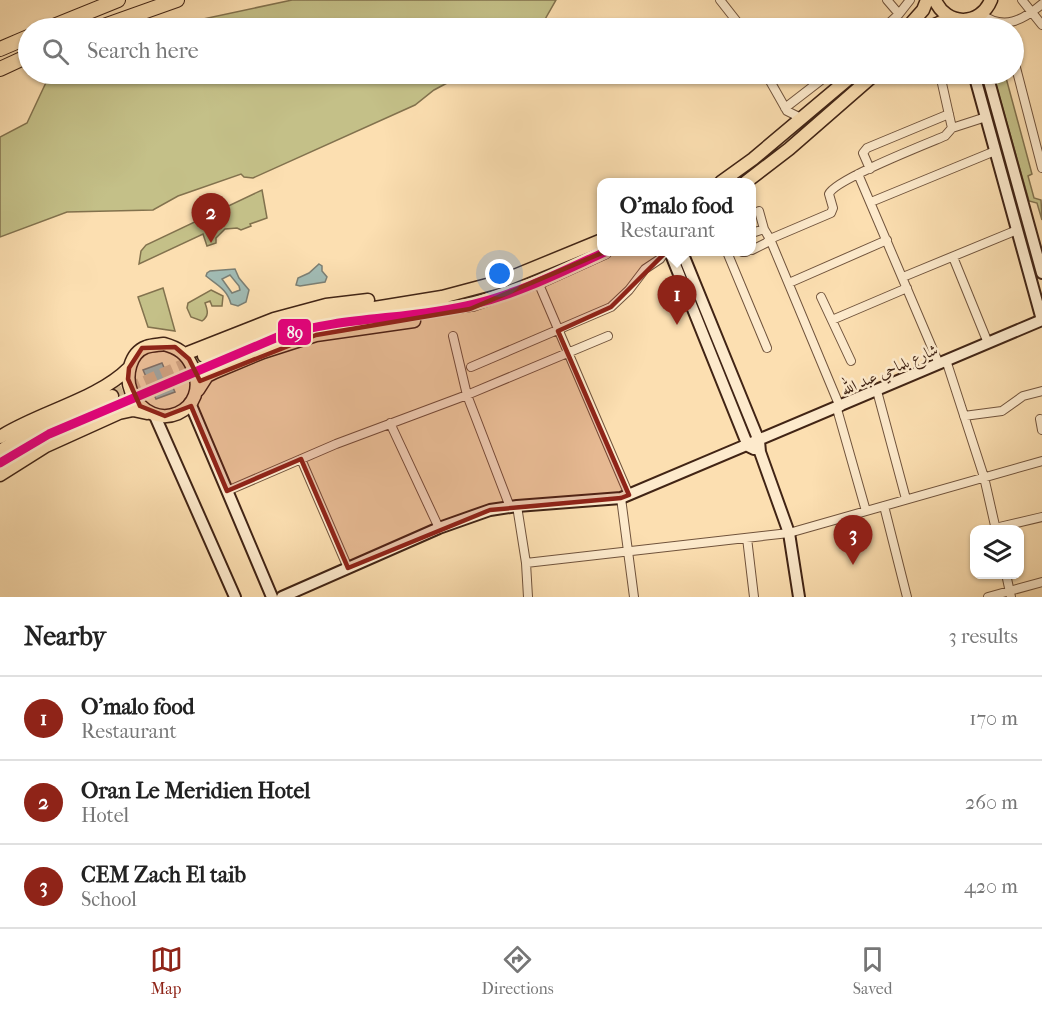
<!DOCTYPE html>
<html lang="en">
<head>
<meta charset="utf-8">
<style>
  body { margin:0; font-family:"IM FELL French Canon",Amiri,serif; background:#f2f2f2; color:#222 }
  .controls { position:absolute; right:18px; bottom:18px; display:grid; overflow:hidden; border-radius:12px; box-shadow:0 2px 4px #0004 }
  .controls button { width:54px; height:54px; display:grid; place-items:center; padding:0; border:0; border-bottom:2px solid #e0e0e0; background:#fff; color:#222; font:30px sans-serif }
  .you { position:absolute; left:500px; top:274px; width:21px; height:21px; margin:-15px; border:4px solid #fff; border-radius:50%; background:#1a73e8; box-shadow:0 0 0 9px #1a73e833 }
  .badge { display:grid; place-items:center; width:39px; height:39px; border-radius:50%; background:#8f2418; color:#fff; font-size:20px; font-weight:700 }
  .pin { position:absolute; translate:-50% -50px; filter:drop-shadow(0 2px 3px #0008) }
  .pin::after { content:''; position:absolute; top:32px; width:21px; height:18px; background:inherit; clip-path:polygon(0 0,100% 0,50% 100%) }
  .popup { position:absolute; left:597px; top:178px; width:159px; height:78px; box-sizing:border-box; display:grid; place-content:center; border-radius:12px; background:#fff; filter:drop-shadow(0 2px 4px #0005); font-size:20px; white-space:nowrap; color:#767676 }
  .popup b { font-size:22px; color:#222 }
  .popup::after { content:''; position:absolute; left:50%; top:100%; margin-left:-12px; border:12px solid transparent; border-top-color:#fff }
  .list { margin:0; padding:0; list-style:none }
  h2 { display:flex; justify-content:space-between; align-items:center; height:78px; margin:0; padding:0 24px; font-size:26px }
  h2 small { font-size:20px; font-weight:400; color:#767676 }
  .list li { display:grid; grid-template-columns:39px 1fr auto; gap:18px; align-items:center; box-sizing:border-box; height:84px; padding:0 24px; border-top:2px solid #e0e0e0 }
  .list b { display:block; font-size:22px; white-space:nowrap }
  .list p { margin:0; font-size:20px; white-space:nowrap; color:#767676 }
  .list em { font-size:20px; font-style:normal; color:#767676 }
  .icon { flex:none; width:33px; height:33px; fill:none; stroke:currentColor; stroke-width:2; stroke-linecap:round; stroke-linejoin:round }
  .map { position:relative; flex:none; width:1042px; height:597px; overflow:hidden }
  .search { position:absolute; background:#fff; box-shadow:0 2px 4px #0004; left:18px; right:18px; top:18px; height:66px; display:flex; align-items:center; gap:15px; box-sizing:border-box; padding:0 21px; border-radius:33px; color:#767676; font-size:22px }
  .sheet { height:330px; background:#fff }
  nav { display:flex; justify-content:space-around; align-items:center; box-sizing:border-box; height:84px; border-top:2px solid #e0e0e0; background:#fff; font-size:16px; color:#767676 }
  nav a { display:grid; justify-items:center; gap:3px }
  nav .on { color:#8f2418 }
  .map>svg:first-child { display:block }
</style>
</head>
<body>
<div class="map">
<svg width="1042" height="597" viewBox="0 0 1042 597">
  <rect width="100%" height="100%" fill="#fcdfb1"/>
  <filter id="stains"><feTurbulence type="fractalNoise" baseFrequency=".00333" numOctaves="4"/><feColorMatrix values="0 0 0 0 .2 0 0 0 0 .09 0 0 0 0 .02 0 0 0 .5 -.17"/></filter>
  <radialGradient id="worn" r=".72"><stop offset=".6" stop-color="#630" stop-opacity="0"/><stop offset="1" stop-color="#630" stop-opacity=".3"/></radialGradient>
  <!-- green -->
  <path fill="#c4c088" stroke="#82724e" stroke-width="1.5" d="M292 0H556L540 28H161Z
    M50 74H464L434 90 415 105 253 178 244 177 241 174 178 196 153 210 67 212 0 237V137L27 123Z
    M993 74H1005L1032 174 1028 176 1034 198 1041 200 1042 220 1037 203 1029 201Z
    M262 190 267 218 250 224 251 226 241 230 237 228 225 229 216 238V243L207 246 203 234 139 264 141 251 146 245Z
    M163 288 175 331 148 327 138 297Z
    M211 290 223 296 222 306H212L210 301 205 303C208 311 209 316 202 321L191 317 187 308 188 303Z"/>
  <!-- water -->
  <path fill="#a1bbb4" stroke="#7b7f74" stroke-width="1.5" fill-rule="evenodd" d="M319 264 322 266V271L327 277 325 282 300 286 296 285 298 278 309 273Z
    M235 269 239 278 249 290 246 302 238 306 231 304C227 289 217 285 206 276L207 273 210 271ZM230 275 239 286 240 290 232 293 222 279Z
    M162 363 175 392 156 399 143 370Z"/>
  <g fill="none" stroke-linecap="round" stroke-linejoin="round">
    <!-- primary-tunnel -->
    <path stroke="#d7ba92" stroke-width="12" stroke-dasharray="12 6" stroke-linecap="butt" d="M112 396 204 356
      M115 405 208 365"/>
    <!-- street casing -->
    <g stroke="#70533c" stroke-width="10">
      <path id="street" d="M720 0 742 28
        M887 0 899 14 910 0
        M1022 0 1042 25
        M981 14C1004 31 1023 20 1042 4
        M884 28 899 14
        M1014 60 1042 168
        M766 74 787 111 801 118
        M944 74 941 79 952 128
        M785 108 829 74
        M870 169 863 153 867 148 949 114
        M858 174 939 364
        M871 202 995 151
        M759 211 764 229
        M752 233 764 229 770 239 840 407
        M752 250 766 243 770 239 831 213 833 208 829 194C834 180 926 144 945 136L952 128 986 117
        M727 252 767 348
        M742 252H746
        M953 257 988 343
        M903 277 1017 230
        M538 282 629 495
        M789 283 887 240
        M821 297 851 361
        M832 320 907 288
        M453 336 467 395 510 507
        M946 360 984 477 996 530
        M471 367 611 307 629 290 645 269 660 259 665 252
        M877 391 906 499
        M837 409 866 511
        M964 416 1002 411 1023 396 1042 391
        M1040 419 1042 430
        M390 423 439 528
        M301 459 348 568
        M227 491 336 444 467 395 608 336
        M621 498 634 597
        M517 506 526 563 528 597
        M884 506 907 597
        M995 528 1042 517
        M747 538 754 597
        M526 563 789 533 1042 461
        M1006 574 1011 597
        M988 597 1042 582"/>
    </g>
    <!-- secondary casing -->
    <g stroke="#412415" stroke-width="14">
      <path id="secondary" d="M979 28 980 15
        M974 74 1042 320
        M987 74 1042 273
        M670 252 748 446 754 449
        M682 252 759 441 760 452 789 533 799 597
        M190 403 272 597
        M155 416 235 597
        M282 597 439 528 490 510 517 506 621 498 1042 320"/>
    </g>
    <!-- primary casing -->
    <g stroke="#412415" stroke-width="15">
      <path id="primary" d="M935 0C946 26 980 27 991 0
        M907 28 923 10 927 0
        M928 28 950 18
        M721 182 753 159 854 74
        M746 182 789 149 875 74
        M164 344C178 348 186 353 192 366 214 411 152 439 131 391 125 376 130 353 146 347 152 345 158 345 164 344Z
        M185 354 274 319 326 305 368 300
        M204 356 264 332 313 318 442 297 502 281 602 240
        M208 365 253 346 306 328 474 304 543 280 605 252
        M198 390 207 376 215 372 263 352 316 335 414 321
        M0 437C39 412 97 400 129 368
        M0 451 44 425 112 396
        M0 463 49 434 115 405
        M0 475 46 446 119 413 133 410 147 413"/>
    </g>
    <!-- highway casing -->
    <g stroke="#412415" stroke-width="16">
      <path id="highway" d="M49 28 118 0
        M98 28 177 0
        M0 49 28 37
        M0 69 28 56"/>
    </g>
    <!-- street -->
    <use href="#street" stroke="#fdeacc" stroke-width="8"/>
    <!-- secondary -->
    <use href="#secondary" stroke="#fdeacc" stroke-width="10"/>
    <!-- primary -->
    <use href="#primary" stroke="#fcdfb1" stroke-width="12"/>
    <!-- highway -->
    <use href="#highway" stroke="#fcdfb1" stroke-width="14"/>
    <!-- bus-1 casing -->
    <g stroke="#fdeacc" stroke-width="14">
      <path id="bus-1" d="M0 463 49 434 280 336C344 316 410 320 474 304 520 293 563 271 605 252"/>
    </g>
    <!-- bus-1 -->
    <use href="#bus-1" stroke="#e5007d" stroke-width="9"/>
  </g>
  <!-- marked area -->
  <path fill="#8f2418" fill-opacity="0.2" stroke="#8f2418" stroke-width="4.5" stroke-linejoin="round" d="M651 232 669 249 611 307 558 331 629 495 621 498 490 510 348 568 301 459 227 491 191 406 165 416 140 406 128 379 129 368 142 348 175 347 189 359 200 381 316 335 470 309Z"/>
  <g text-anchor="middle" stroke-width="5" stroke-linejoin="round" paint-order="stroke">
    <!-- street labels -->
    <g font-size="16" fill="#412415" stroke="#fdeacc">
      <text transform="translate(889 369) rotate(-24)" y="6">شارع بلماحي عبد الله</text>
    </g>
  </g>
  <rect stroke="#fdeacc" stroke-width="2" x="277" y="318" width="35" height="28" rx="6" fill="#e5007d"/>
  <g font-size="16" text-anchor="middle" font-weight="bold" fill="#fff">
    <text x="295" y="338">89</text>
  </g>
  <rect width="100%" height="100%" filter="url(#stains)"/>
  <rect width="100%" height="100%" fill="url(#worn)"/>
</svg>
<div class="controls">
<button><svg class="icon" aria-label="layers" viewBox="0 0 24 24"><path d="M12 4l9 5-9 5-9-5zM3 14l9 5 9-5"/></svg></button>
</div>
<div class="you"></div>
<div class="pin badge" style="left:677px;top:325px">1</div>
<div class="popup"><b>O'malo food</b>Restaurant</div>
<div class="pin badge" style="left:211px;top:243px">2</div>
<div class="pin badge" style="left:853px;top:565px">3</div>
<div class="search"><svg class="icon" aria-label="search" viewBox="0 0 24 24"><circle cx="10" cy="10" r="6"/><path d="M15 15l6 6"/></svg>Search here</div>
</div>
<section class="sheet">
<h2>Nearby<small>3 results</small></h2>
<ul class="list">
<li><span class="badge">1</span><div><b>O'malo food</b><p>Restaurant</p></div><em>170 m</em></li>
<li><span class="badge">2</span><div><b>Oran Le Meridien Hotel</b><p>Hotel</p></div><em>260 m</em></li>
<li><span class="badge">3</span><div><b>CEM Zach El taib</b><p>School</p></div><em>420 m</em></li>
</ul>
</section>
<nav>
<a class="on"><svg class="icon" aria-label="map" viewBox="0 0 24 24"><path d="M3 6l6-2 6 2 6-2v14l-6 2-6-2-6 2zM9 4v14M15 6v14"/></svg>Map</a>
<a><svg class="icon" aria-label="directions" viewBox="0 0 24 24"><path d="M12 3l9 9-9 9-9-9zM9 14v-3h6M13 9l2 2-2 2"/></svg>Directions</a>
<a><svg class="icon" aria-label="saved" viewBox="0 0 24 24"><path d="M7 4h10v16l-5-4-5 4z"/></svg>Saved</a>
</nav>
</body>
</html>
